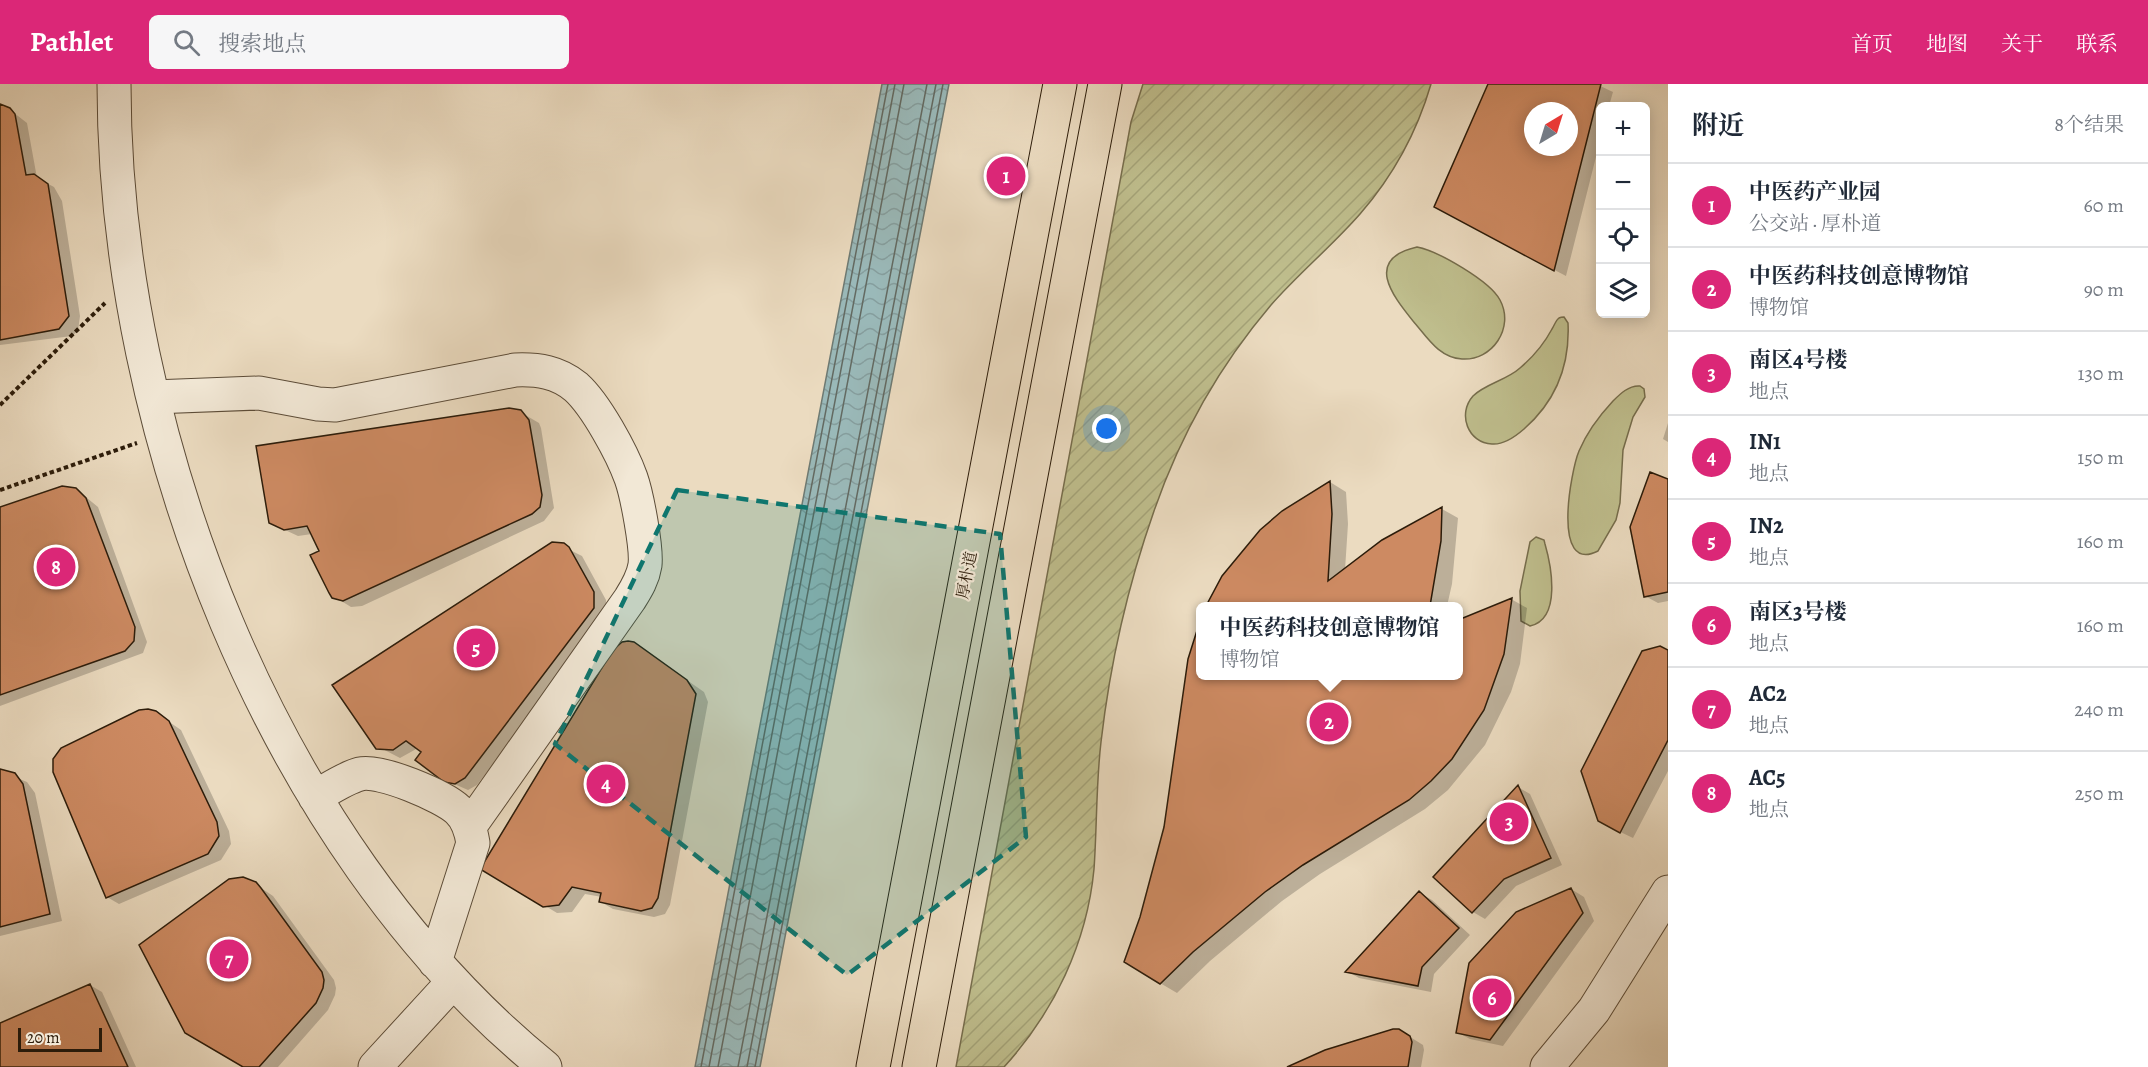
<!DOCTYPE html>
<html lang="zh">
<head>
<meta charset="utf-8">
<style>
  body { margin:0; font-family:Alegreya,"Noto Serif SC",serif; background:#f6f6f7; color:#1f2937 }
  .controls { position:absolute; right:18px; top:18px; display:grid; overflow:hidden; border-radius:9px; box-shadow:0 3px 15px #0003 }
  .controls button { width:54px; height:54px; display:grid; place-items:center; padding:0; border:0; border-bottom:2px solid #e0e1e3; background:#fff; color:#1f2937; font:30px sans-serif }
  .compass { position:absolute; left:1524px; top:18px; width:54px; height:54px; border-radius:50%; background:#fff; box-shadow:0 3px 15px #0003; rotate:38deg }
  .scale { position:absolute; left:18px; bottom:15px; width:84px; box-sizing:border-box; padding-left:6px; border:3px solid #2c1c0a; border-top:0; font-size:16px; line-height:21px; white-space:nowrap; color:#2c1c0a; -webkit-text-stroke:4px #f2e8d6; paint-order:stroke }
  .you { position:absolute; left:1107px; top:345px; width:21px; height:21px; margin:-15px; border:4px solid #fff; border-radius:50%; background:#1a73e8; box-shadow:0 0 0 9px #1a73e833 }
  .badge { display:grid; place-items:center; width:39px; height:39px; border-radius:50%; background:#db2777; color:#fff; font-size:20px; font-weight:700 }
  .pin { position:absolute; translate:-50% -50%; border:3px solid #fff; box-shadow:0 2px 6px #0006 }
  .popup { position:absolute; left:1196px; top:518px; width:267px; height:78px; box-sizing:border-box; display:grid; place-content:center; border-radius:9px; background:#fff; filter:drop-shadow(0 2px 4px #0005); font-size:20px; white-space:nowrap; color:#747a83 }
  .popup b { font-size:22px; color:#1f2937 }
  .popup::after { content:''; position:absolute; left:50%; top:100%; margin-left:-12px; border:12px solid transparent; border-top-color:#fff }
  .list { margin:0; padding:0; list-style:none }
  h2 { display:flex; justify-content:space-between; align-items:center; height:78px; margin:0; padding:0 24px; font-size:26px }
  h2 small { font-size:20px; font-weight:400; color:#747a83 }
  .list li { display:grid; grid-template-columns:39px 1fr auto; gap:18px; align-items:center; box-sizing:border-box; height:84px; padding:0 24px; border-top:2px solid #e0e1e3 }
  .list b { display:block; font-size:22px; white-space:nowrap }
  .list p { margin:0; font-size:20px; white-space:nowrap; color:#747a83 }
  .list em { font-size:20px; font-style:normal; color:#747a83 }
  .icon { flex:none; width:33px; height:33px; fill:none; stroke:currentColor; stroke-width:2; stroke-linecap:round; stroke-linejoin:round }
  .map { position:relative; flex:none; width:1668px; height:983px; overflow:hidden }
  header { display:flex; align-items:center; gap:36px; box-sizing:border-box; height:84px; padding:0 30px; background:#db2777; color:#fff }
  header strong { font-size:28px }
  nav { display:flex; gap:33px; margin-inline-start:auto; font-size:21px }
  .search { width:420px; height:54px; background:#f6f6f7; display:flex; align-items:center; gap:15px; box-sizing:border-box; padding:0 21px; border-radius:9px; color:#747a83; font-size:22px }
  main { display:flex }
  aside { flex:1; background:#fff }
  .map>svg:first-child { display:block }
</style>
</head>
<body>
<header>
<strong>Pathlet</strong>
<div class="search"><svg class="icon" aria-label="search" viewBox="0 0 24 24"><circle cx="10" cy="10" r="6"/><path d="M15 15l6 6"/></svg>搜索地点</div>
<nav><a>首页</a><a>地图</a><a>关于</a><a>联系</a></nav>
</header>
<main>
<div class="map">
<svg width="1668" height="983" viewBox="0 0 1668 983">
  <defs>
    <pattern id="garden-furrows" width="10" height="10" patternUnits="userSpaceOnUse" patternTransform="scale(1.5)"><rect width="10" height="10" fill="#bfbe8d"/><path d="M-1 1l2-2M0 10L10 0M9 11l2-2" fill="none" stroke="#a4a378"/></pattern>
    <pattern id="water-waves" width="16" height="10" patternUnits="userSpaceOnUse" patternTransform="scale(1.5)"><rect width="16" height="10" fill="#9ab9b9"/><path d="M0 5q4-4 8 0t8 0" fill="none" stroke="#859e9e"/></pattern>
  </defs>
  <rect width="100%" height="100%" fill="#ebdbc0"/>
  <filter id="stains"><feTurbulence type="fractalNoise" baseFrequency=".00333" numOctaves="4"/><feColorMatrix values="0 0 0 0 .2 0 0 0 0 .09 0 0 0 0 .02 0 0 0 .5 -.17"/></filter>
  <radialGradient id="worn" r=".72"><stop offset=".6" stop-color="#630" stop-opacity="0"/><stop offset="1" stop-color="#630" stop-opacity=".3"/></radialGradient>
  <!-- grass -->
  <path fill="#bfbe8d" stroke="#766d4c" stroke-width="1.5" d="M1417 163C1438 167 1490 197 1500 216 1515 244 1492 277 1462 275 1439 274 1427 253 1413 237 1392 211 1364 175 1417 163Z
    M1564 233 1568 239C1570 281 1556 317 1524 345 1516 352 1504 361 1492 360 1468 359 1457 330 1473 312 1485 300 1507 296 1520 284 1533 273 1544 260 1552 245 1554 242 1556 236 1559 234 1561 233 1562 233 1564 233Z
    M1640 302 1644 305 1645 313 1633 333 1623 366 1620 419 1616 436 1598 467C1551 491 1571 386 1579 367 1587 348 1599 332 1613 317 1620 310 1629 301 1640 302Z
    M1536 453 1544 456 1545 460C1551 481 1562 535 1530 542L1521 537 1520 507 1530 458Z"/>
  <!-- garden -->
  <path fill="url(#garden-furrows)" stroke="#766d4c" stroke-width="1.5" d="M1143 0H1431C1417 48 1393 92 1360 130 1332 162 1299 189 1271 221 1220 281 1180 352 1154 427 1128 501 1110 580 1101 658 1096 700 1097 743 1094 785 1087 859 1054 928 1004 983H956L1131 38Z"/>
  <!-- water -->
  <path fill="url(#water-waves)" stroke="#6e7a73" stroke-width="1.5" d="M882 0H949L760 983H695Z"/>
  <!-- shadow -->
  <path fill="#0003" fill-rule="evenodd" d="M1490 0H1596L1613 8 1609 22H1600V57L1566 192 1448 130ZM1533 27H1569V63H1533Z
    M0 23 9 25 27 39 37 94 54 103 62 117 80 232 78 247 72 252 0 261Z
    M515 325 539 339 541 344 554 424 544 437 362 522 351 523 338 515 312 450 298 452 283 445Z
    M1668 339V358L1663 355Z
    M1668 397V517L1658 519 1645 512Z
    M1330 398 1346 408 1348 440 1345 486 1442 425 1458 434 1452 500 1447 522H1208L1283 428Z
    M76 405 98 423 147 558 143 569 0 622V425Z
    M568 465 582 472 606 516V531L477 701 468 706 445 696 418 664 400 674 373 660Z
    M1511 515 1527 524 1520 580 1511 608 1485 661 1448 706 1425 725 1320 790 1282 817 1210 877 1177 909 1160 899 1141 834 1165 743 1200 545V592H1458V538Z
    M634 559 704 608 708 618 670 821 665 830 654 833 613 825 601 818 602 813 585 810 572 828 557 829 483 784Z
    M1668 568V687L1633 754 1612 744Z
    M155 628 181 646 229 747 231 760 221 776 119 820 107 813Z
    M0 687 27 698 35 709 62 837 0 852Z
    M1518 703 1530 710 1562 781 1516 802 1485 835 1473 828Z
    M249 796 273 812 334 896 336 904 335 911 328 926 278 983H246Z
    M1571 805 1584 813 1594 837 1503 962 1470 955 1457 948Z
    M1420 809 1432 816 1470 851 1434 890 1431 908 1359 894 1347 887Z
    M90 901 102 908 136 983H0V943Z
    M1399 946 1423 961 1424 966 1421 983H1291Z"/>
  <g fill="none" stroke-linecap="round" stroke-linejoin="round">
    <!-- shore -->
    <path stroke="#636a62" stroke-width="1.5" d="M701 983 888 0
      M709 983 895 0
      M718 983 904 0
      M738 983 927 0
      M747 983 936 0
      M755 983 943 0"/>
  </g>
  <!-- building -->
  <path fill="#cd8a62" stroke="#2c1c0a" stroke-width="1.5" fill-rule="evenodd" d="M1488 0H1601L1554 187 1434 123ZM1533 27H1569V63H1533Z
    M0 20 10 24 15 30 26 91 34 90 48 100 69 232 59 245 0 256Z
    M509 324 521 326 529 336 542 411 540 423 532 430 343 517 332 514 329 509 310 471 319 467 307 442 284 446 269 439 256 362Z
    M1650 388 1668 395V508L1644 513 1630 443Z
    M1330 397 1332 430 1328 497 1382 456 1442 423 1441 457 1430 522H1206L1222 492 1260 446 1282 427Z
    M62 402 76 404 86 414 135 543 134 557 125 567 0 611V423Z
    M552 458 564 459 569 463 594 508V524L465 694 455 700 444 698 415 676 421 668 406 657 393 666 376 665 332 601Z
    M1512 514 1504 570 1484 626 1452 675 1431 697 1409 716 1303 781 1265 808 1193 868 1160 900 1124 878 1140 833 1164 743 1188 575 1200 537V592H1458V536Z
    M628 557 634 558 687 596 696 610 658 814 652 824 641 827 599 818 601 809 572 803 559 821 543 823 480 785 612 567 622 558Z
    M1660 562 1668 566V656L1620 749 1598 737 1581 687 1642 567Z
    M148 625 156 627 169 637 217 738 219 752 208 770 106 814 53 688V675L61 664 139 626Z
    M0 685 15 689 23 700 50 830 0 843Z
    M1518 701 1551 774 1504 795 1472 829 1433 793Z
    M243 793 256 798 261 804 322 888 324 896 323 904 316 919 259 983H243L185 949 139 861 229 795Z
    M1571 804 1583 829 1490 956 1456 949 1469 879 1516 828Z
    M1419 807 1459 844 1422 883 1418 902 1345 888Z
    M90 900 128 983H0V939Z
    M1393 945H1399L1410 952 1412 958 1408 983H1287L1325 966Z"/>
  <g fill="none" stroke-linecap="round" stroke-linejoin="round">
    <!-- minor casing -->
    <g stroke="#5c4c38" stroke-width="35">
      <path id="minor" d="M114 0C114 348 271 761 545 983
        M153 313 259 309 318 320 335 321 515 286C538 285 558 288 576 303 596 321 622 369 631 394 637 411 647 464 645 481 643 494 637 504 630 515L470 742
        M315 713C329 705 345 694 360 690 380 685 443 712 458 726 468 735 471 747 473 759L435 878
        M375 983 452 899
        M1547 983 1594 926 1668 808"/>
    </g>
    <!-- major casing -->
    <g stroke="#2c1c0a" stroke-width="35">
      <path id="major" d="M873 983 1060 0
        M919 983 1105 0"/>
    </g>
    <!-- path -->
    <path stroke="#2c1c0a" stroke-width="4" stroke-dasharray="4.5 3" stroke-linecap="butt" d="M0 321 105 219
      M0 406 137 359"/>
    <!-- minor -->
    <use href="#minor" stroke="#f2e8d6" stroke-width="33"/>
    <!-- major -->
    <use href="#major" stroke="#ebdbc0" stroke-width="33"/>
  </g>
  <!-- marked area -->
  <path fill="#0f766e" fill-opacity="0.2" stroke="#0f766e" stroke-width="4.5" stroke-dasharray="12 8" stroke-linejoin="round" d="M677 406 1000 450 1026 753 847 891 555 660Z"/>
  <g text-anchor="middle" stroke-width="4.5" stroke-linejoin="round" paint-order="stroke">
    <!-- street labels -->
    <g font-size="16" fill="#2c1c0a" stroke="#f2e8d6">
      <text transform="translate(966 491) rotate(-79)" y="6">厚朴道</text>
    </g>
  </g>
  <rect width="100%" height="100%" filter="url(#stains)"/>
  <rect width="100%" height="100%" fill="url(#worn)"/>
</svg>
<div class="controls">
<button>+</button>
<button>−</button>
<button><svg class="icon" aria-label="locate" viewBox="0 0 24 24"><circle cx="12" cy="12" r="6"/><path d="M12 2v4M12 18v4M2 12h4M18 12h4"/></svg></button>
<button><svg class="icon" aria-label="layers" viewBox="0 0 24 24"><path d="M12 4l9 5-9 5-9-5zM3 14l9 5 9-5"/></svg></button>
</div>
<svg class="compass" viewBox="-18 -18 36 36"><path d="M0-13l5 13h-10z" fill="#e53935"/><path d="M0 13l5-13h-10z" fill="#747a83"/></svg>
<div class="scale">20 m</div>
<div class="you"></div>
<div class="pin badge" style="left:1006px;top:92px">1</div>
<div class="pin badge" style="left:1329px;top:638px">2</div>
<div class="popup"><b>中医药科技创意博物馆</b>博物馆</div>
<div class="pin badge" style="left:1509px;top:738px">3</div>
<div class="pin badge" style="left:606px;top:700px">4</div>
<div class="pin badge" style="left:476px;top:564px">5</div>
<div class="pin badge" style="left:1492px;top:914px">6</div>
<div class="pin badge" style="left:229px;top:875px">7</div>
<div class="pin badge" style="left:56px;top:483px">8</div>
</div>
<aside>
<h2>附近<small>8个结果</small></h2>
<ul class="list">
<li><span class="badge">1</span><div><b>中医药产业园</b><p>公交站 · 厚朴道</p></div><em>60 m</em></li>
<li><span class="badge">2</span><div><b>中医药科技创意博物馆</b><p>博物馆</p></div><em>90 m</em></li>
<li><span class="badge">3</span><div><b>南区4号楼</b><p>地点</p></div><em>130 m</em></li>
<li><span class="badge">4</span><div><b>IN1</b><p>地点</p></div><em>150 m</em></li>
<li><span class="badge">5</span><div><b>IN2</b><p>地点</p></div><em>160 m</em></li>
<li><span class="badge">6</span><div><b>南区3号楼</b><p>地点</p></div><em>160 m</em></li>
<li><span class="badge">7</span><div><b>AC2</b><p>地点</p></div><em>240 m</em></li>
<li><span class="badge">8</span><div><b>AC5</b><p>地点</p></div><em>250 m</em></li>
</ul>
</aside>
</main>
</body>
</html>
